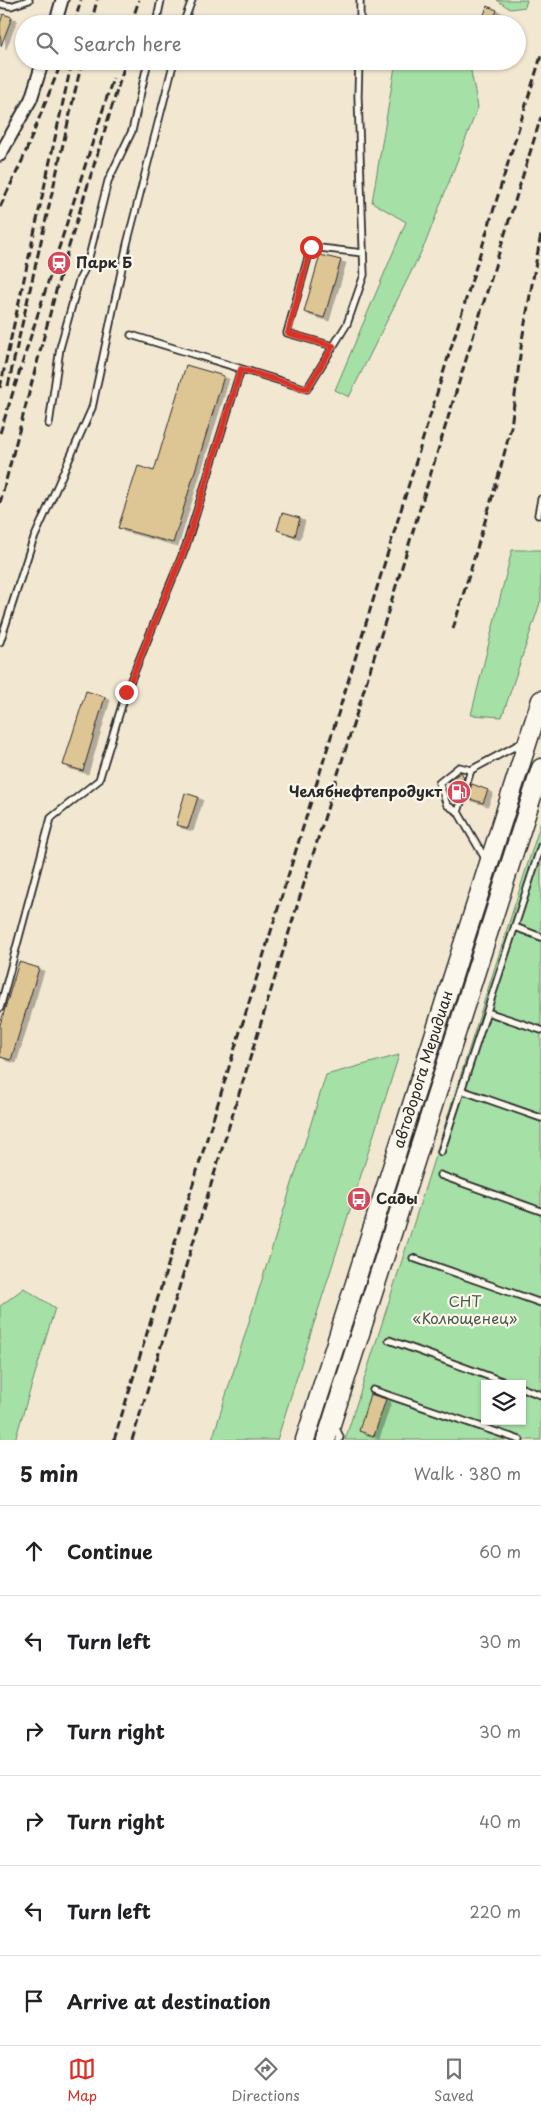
<!DOCTYPE html>
<html lang="en">
<head>
<meta charset="utf-8">
<style>
  body { margin:0; font-family:"Playpen Sans",sans-serif; background:#f2f2f2; color:#202124 }
  .controls { position:absolute; right:15px; bottom:15px; display:grid; overflow:hidden; border-radius:0px; box-shadow:0 1px 4px #0004 }
  .controls button { width:45px; height:45px; display:grid; place-items:center; padding:0; border:0; border-bottom:1px solid #e0e0e0; background:#fff; color:#202124; font:25px sans-serif }
  .stop { position:absolute; width:15px; height:15px; margin:-11px; border:4px solid #d93025; border-radius:50%; background:#fff }
  .stop.end { background:#d93025; border-color:#fff; box-shadow:0 1px 5px #0008 }
  .list { margin:0; padding:0; list-style:none }
  h2 { display:flex; justify-content:space-between; align-items:center; height:65px; margin:0; padding:0 20px; font-size:21px }
  h2 small { font-size:16px; font-weight:400; color:#757577 }
  .list li { display:grid; grid-template-columns:32px 1fr auto; gap:15px; align-items:center; box-sizing:border-box; height:90px; padding:0 20px; border-top:1px solid #e0e0e0 }
  .list b { display:block; font-size:19px; white-space:nowrap }
  .list em { font-size:16px; font-style:normal; color:#757577 }
  .icon { flex:none; width:28px; height:28px; fill:none; stroke:currentColor; stroke-width:2; stroke-linecap:round; stroke-linejoin:round }
  .map { position:relative; flex:none; width:541px; height:1440px; overflow:hidden }
  .search { position:absolute; background:#fff; box-shadow:0 1px 4px #0004; left:15px; right:15px; top:15px; height:55px; display:flex; align-items:center; gap:12px; box-sizing:border-box; padding:0 18px; border-radius:28px; color:#757577; font-size:19px }
  .sheet { height:605px; background:#fff }
  nav { display:flex; justify-content:space-around; align-items:center; box-sizing:border-box; height:70px; border-top:1px solid #e0e0e0; background:#fff; font-size:14px; color:#757577 }
  nav a { display:grid; justify-items:center; gap:2px }
  nav .on { color:#d93025 }
  .map>svg:first-child { display:block }
</style>
</head>
<body>
<div class="map">
<svg width="541" height="1440" viewBox="0 0 541 1440">
  <defs>
    <filter id="shadow"><feDropShadow dx="5" dy="3" stdDeviation="0" flood-color="#0004"/></filter>
  </defs>
  <rect width="100%" height="100%" fill="#f2e8d2"/>
  <filter id="ink" filterUnits="userSpaceOnUse"><feTurbulence type="fractalNoise" baseFrequency=".02" numOctaves="2"/><feDisplacementMap in="SourceGraphic" scale="10" xChannelSelector="R" yChannelSelector="G"/><feConvolveMatrix kernelMatrix="1 2 1 2 8 2 1 2 1" color-interpolation-filters="sRGB"/></filter>
  <g filter="url(#ink)">
    <!-- green -->
    <path fill="#a5e0a6" stroke="#688668" fill-rule="evenodd" d="M497 0H527L525 7 510 9Z
      M396 61H469L478 107 425 244 349 397 335 390 406 222 372 202Z
      M512 550H541V600L502 717 471 715Z
      M541 822V1440H345ZM485 1384H522V1421H485Z
      M399 1055 277 1440H212L326 1075Z
      M24 1288 55 1308 15 1440H0V1306Z"/>
    <!-- building -->
    <path fill="#dec594" stroke="#2b2b2b" filter="url(#shadow)" d="M487 6 497 10 492 24H481Z
      M3 14 12 17 1 46 0 24Z
      M320 255 341 260 324 318 304 312Z
      M186 365 224 376 173 543 118 528 138 466 154 471Z
      M282 513 300 518 295 536 277 530Z
      M86 691 105 697 83 771 63 765Z
      M461 772 464 777 457 798H455L454 789 449 781Z
      M472 784 488 790 483 803 467 798Z
      M185 793 198 797 188 828 176 825Z
      M19 962 39 968 11 1060 0 1057V1025Z
      M370 1394 386 1399 374 1436 359 1431Z"/>
    <g fill="none" stroke-linecap="round" stroke-linejoin="round">
      <!-- service casing -->
      <g stroke="#2b2b2b" stroke-width="9">
        <path id="service" d="M0 4 11 6 29 0
          M156 24 161 0
          M183 24 192 0
          M360 24V0
          M131 335 307 389 347 324 364 275 358 96 359 61
          M333 346 287 333 311 247 363 253
          M49 424 60 348 79 280 87 265 108 181 132 131 148 61
          M538 515 541 499
          M0 642 32 543 92 408 127 244 174 61
          M458 812 447 805 439 783 459 767 471 770
          M486 860 458 812 471 770 523 742
          M515 927 541 937
          M0 1008 51 818 99 780 126 692 186 546 241 369
          M487 1012 541 1030
          M461 1090 541 1118
          M441 1152 541 846
          M440 1175 541 1211
          M413 1258 541 1303
          M389 1340 510 1384
          M522 1388 541 1395
          M373 1390 520 1440
          M335 1426 340 1437 339 1440"/>
      </g>
      <!-- minor casing -->
      <g stroke="#2b2b2b" stroke-width="15">
        <path id="minor" d="M55 24 62 0
          M0 155 31 99 43 61"/>
      </g>
      <!-- primary casing -->
      <g stroke="#2b2b2b" stroke-width="21">
        <g id="primary">
          <path id="s1" d="M305 1440 541 700"/>
          <path d="M326 1440 541 768"/>
        </g>
      </g>
      <!-- service -->
      <use href="#service" stroke="#fbf7ec" stroke-width="5.5"/>
      <!-- minor -->
      <use href="#minor" stroke="#fbf7ec" stroke-width="11"/>
      <!-- primary -->
      <use href="#primary" stroke="#fbf7ec" stroke-width="18"/>
      <!-- rail -->
      <path stroke="#2b2b2b" stroke-width="3" stroke-dasharray="8 4" stroke-linecap="butt" d="M74 24 81 0
        M91 24 97 0
        M131 24 139 0
        M0 207 22 161 62 61
        M8 386 82 61
        M0 388 72 61
        M0 433 113 78
        M0 503 61 272 126 61
        M453 629 499 474 511 427 522 340 541 234
        M114 1440 541 56
        M132 1440 541 117"/>
    </g>
  </g>
  <g fill="none" stroke-linecap="round" stroke-linejoin="round" filter="url(#ink)">
    <!-- route -->
    <path stroke="#d93025" stroke-width="6" d="M126 692 186 546 241 369 307 389 333 346 288 333 311 247"/>
  </g>
  <!-- icons -->
  <defs>
    <g id="station-disc" transform="scale(1.25)"><circle r="9.5" fill="#d1495b" stroke="#fbf7ec"/><path d="M-3-6H3Q5-6 5-4V2Q5 4 3 4L4.5 6H3L1.5 4h-3L-3 6H-4.5L-3 4Q-5 4-5 2V-4Q-5-6-3-6ZM-3.5-4v3h7v-3ZM-3.5 1v1.5H-2V1ZM2 1v1.5H3.5V1Z" fill="#fff"/></g>
    <g id="fuel-disc" transform="scale(1.25)"><circle r="9.5" fill="#d1495b" stroke="#fbf7ec"/><path d="M-5.5-6h7V0h2V4h1.3V-2.5L3-4.5l.8-.8L6-3V5H2.5V1h-1V6h-7ZM-4.2-4.7v3.2H.2V-4.7Z" fill="#fff"/></g>
    <g id="bus-disc" transform="scale(1.25)"><circle r="9.5" fill="#d1495b" stroke="#fbf7ec"/><path d="M-5-6H5V4H4V6H2V4H-2V6H-4V4H-5ZM-3.5-4V0h7V-4ZM-3.5 1.2v1.5H-2V1.2ZM2 1.2v1.5H3.5V1.2Z" fill="#fff"/></g>
  </defs>
  <g fill-rule="evenodd">
    <use href="#station-disc" x="59" y="263"/>
    <use href="#fuel-disc" x="459" y="792"/>
    <use href="#bus-disc" x="359" y="1199"/>
  </g>
  <g text-anchor="middle" stroke-width="4.5" stroke-linejoin="round" paint-order="stroke">
    <!-- poi labels -->
    <g font-size="15" font-weight="bold" fill="#2b2b2b" stroke="#fbf7ec" text-anchor="start">
      <text x="76" y="268">Парк Б</text>
      <text x="442" y="797" text-anchor="end">Челябнефтепродукт</text>
      <text x="376" y="1204">Сады</text>
    </g>
    <!-- street labels -->
    <g font-size="15" fill="#2b2b2b" stroke="#fbf7ec">
      <text dy="5" stroke="none"><textPath href="#s1" startOffset="389">автодорога Меридиан</textPath></text>
    </g>
    <!-- park labels -->
    <g font-size="15" fill="#4a584a" stroke="#fbf7ec">
      <text x="465" y="1307">СНТ<tspan x="465" dy="17">«Колющенец»</tspan></text>
    </g>
  </g>
</svg>
<div class="controls">
<button><svg class="icon" aria-label="layers" viewBox="0 0 24 24"><path d="M12 4l9 5-9 5-9-5zM3 14l9 5 9-5"/></svg></button>
</div>
<div class="stop" style="left:311px;top:247px"></div>
<div class="stop end" style="left:126px;top:692px"></div>
<div class="search"><svg class="icon" aria-label="search" viewBox="0 0 24 24"><circle cx="10" cy="10" r="6"/><path d="M15 15l6 6"/></svg>Search here</div>
</div>
<section class="sheet">
<h2>5 min<small>Walk · 380 m</small></h2>
<ul class="list">
<li><svg class="icon" aria-label="ahead" viewBox="0 0 24 24"><path d="M12 20V5M6 11l6-6 6 6"/></svg><div><b>Continue</b></div><em>60 m</em></li>
<li><svg class="icon" aria-label="left" viewBox="0 0 24 24"><path d="M17 20v-9H6M10 6l-5 5 5 5"/></svg><div><b>Turn left</b></div><em>30 m</em></li>
<li><svg class="icon" aria-label="right" viewBox="0 0 24 24"><path d="M7 20v-9h11M14 6l5 5-5 5"/></svg><div><b>Turn right</b></div><em>30 m</em></li>
<li><svg class="icon" aria-label="right" viewBox="0 0 24 24"><path d="M7 20v-9h11M14 6l5 5-5 5"/></svg><div><b>Turn right</b></div><em>40 m</em></li>
<li><svg class="icon" aria-label="left" viewBox="0 0 24 24"><path d="M17 20v-9H6M10 6l-5 5 5 5"/></svg><div><b>Turn left</b></div><em>220 m</em></li>
<li><svg class="icon" aria-label="arrive" viewBox="0 0 24 24"><path d="M6 21V4h12l-3 4 3 4H6"/></svg><div><b>Arrive at destination</b></div></li>
</ul>
</section>
<nav>
<a class="on"><svg class="icon" aria-label="map" viewBox="0 0 24 24"><path d="M3 6l6-2 6 2 6-2v14l-6 2-6-2-6 2zM9 4v14M15 6v14"/></svg>Map</a>
<a><svg class="icon" aria-label="directions" viewBox="0 0 24 24"><path d="M12 3l9 9-9 9-9-9zM9 14v-3h6M13 9l2 2-2 2"/></svg>Directions</a>
<a><svg class="icon" aria-label="saved" viewBox="0 0 24 24"><path d="M7 4h10v16l-5-4-5 4z"/></svg>Saved</a>
</nav>
</body>
</html>
